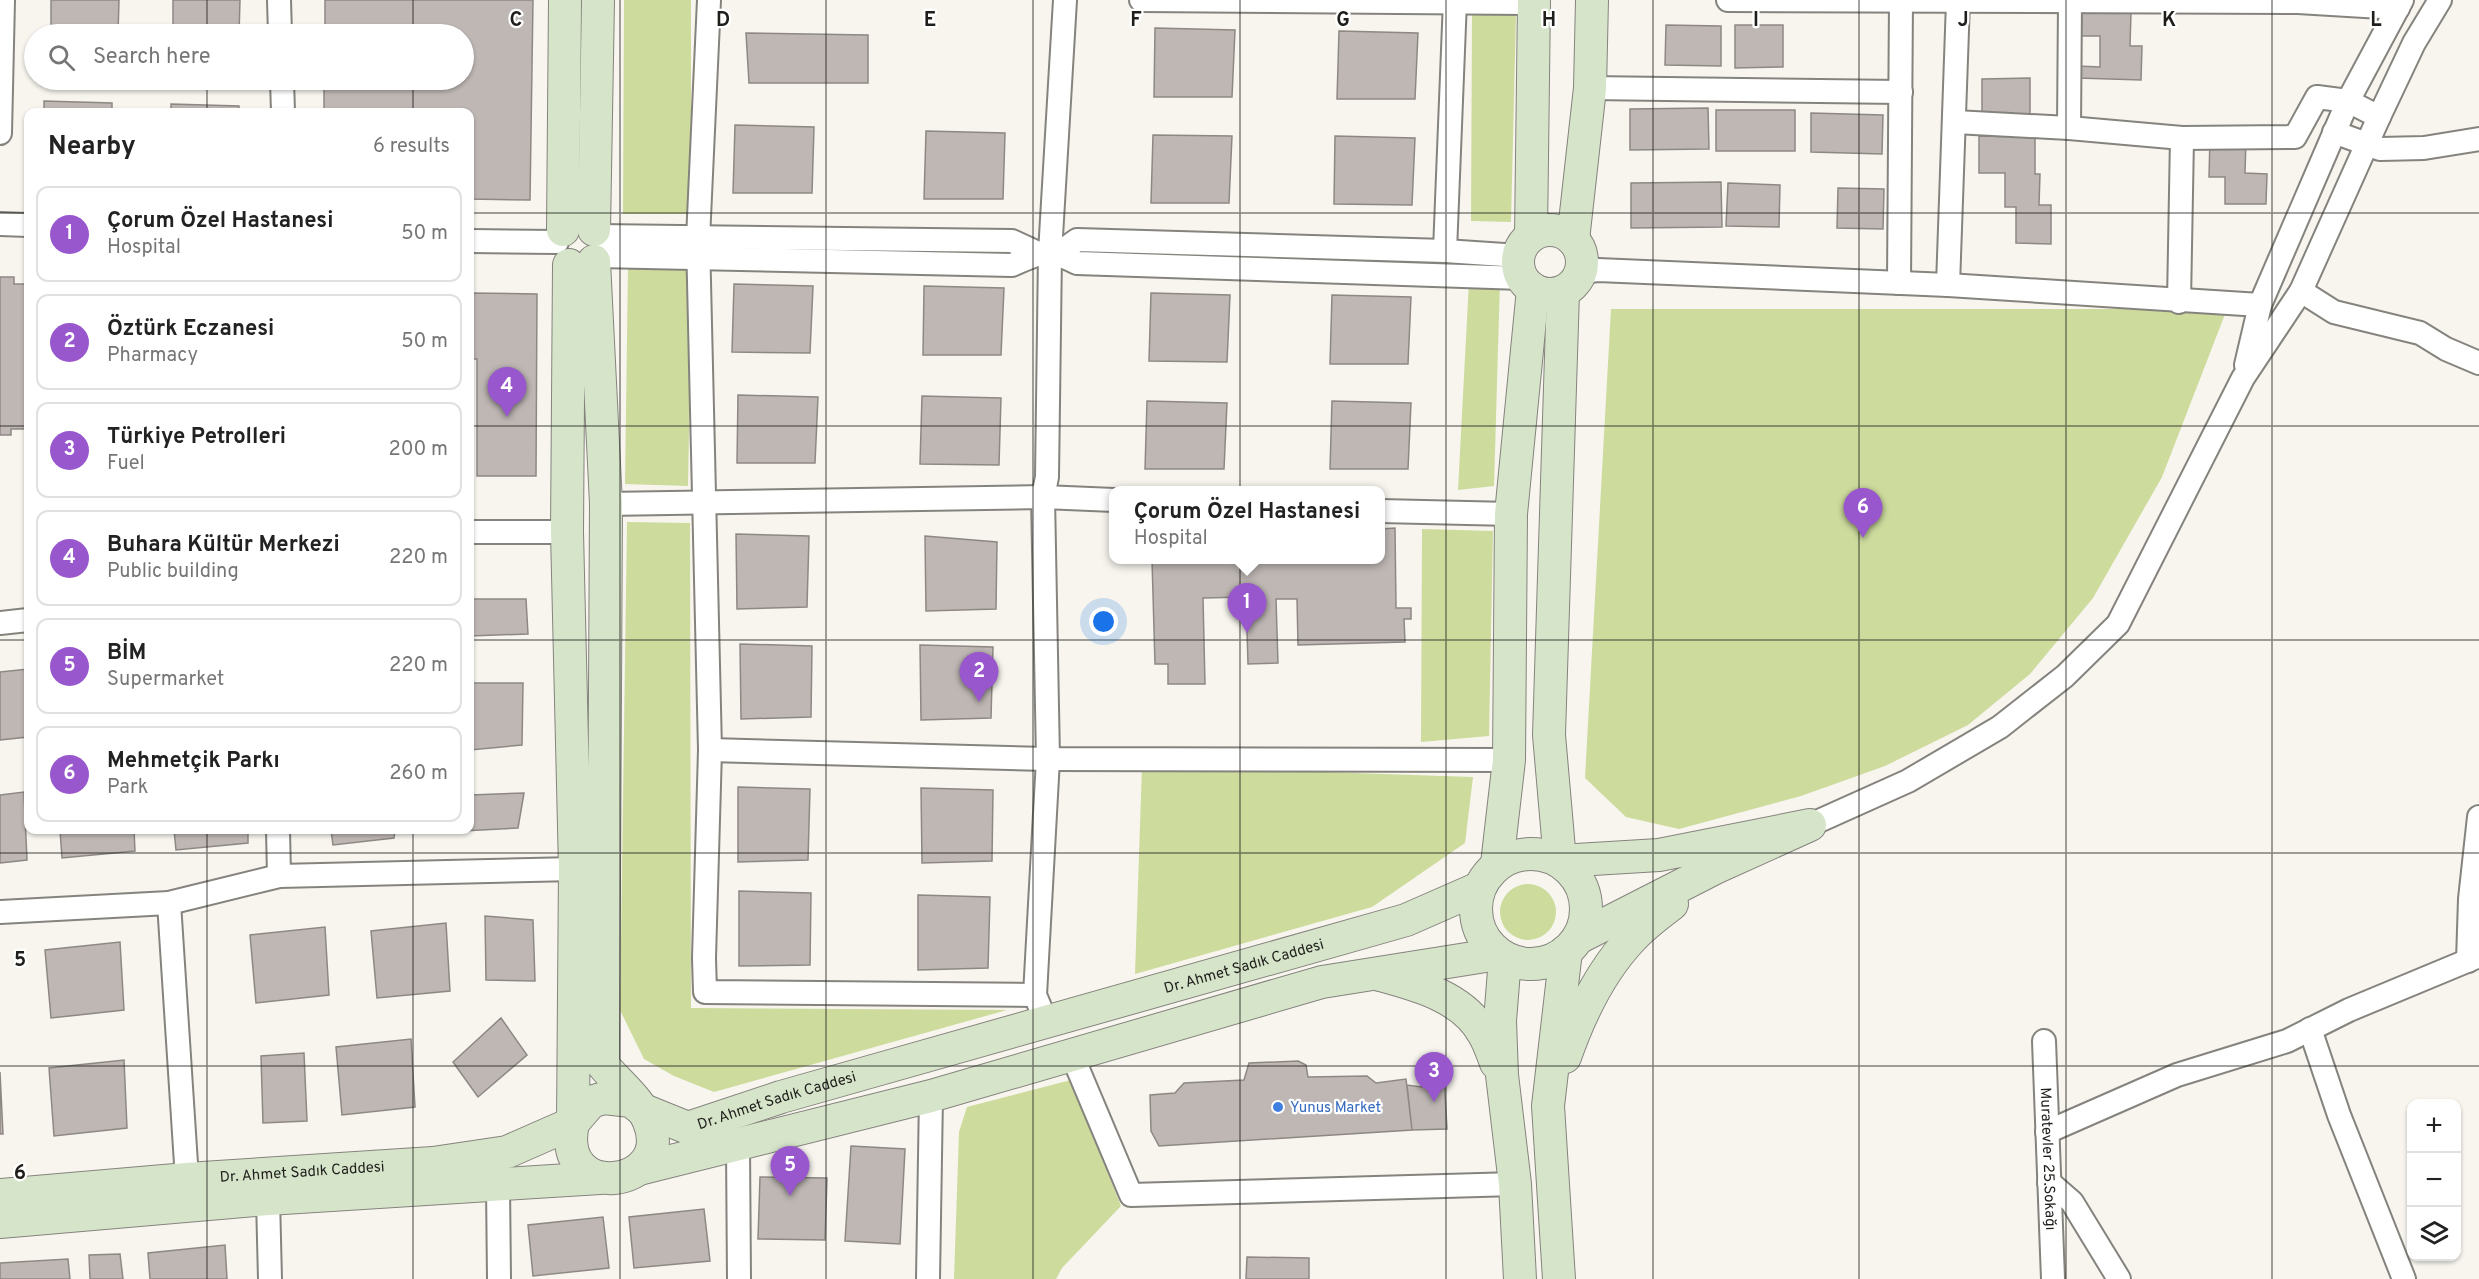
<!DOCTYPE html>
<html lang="en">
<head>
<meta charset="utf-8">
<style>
  body { margin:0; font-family:Overpass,sans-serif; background:#f6f6f6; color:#222 }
  .controls { position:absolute; right:18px; bottom:18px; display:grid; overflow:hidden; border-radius:12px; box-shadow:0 2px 4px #0004 }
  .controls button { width:54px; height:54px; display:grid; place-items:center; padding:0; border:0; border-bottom:2px solid #e0e0e0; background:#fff; color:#222; font:30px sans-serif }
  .you { position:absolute; left:1104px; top:622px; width:21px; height:21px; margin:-15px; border:4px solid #fff; border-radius:50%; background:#1a73e8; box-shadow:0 0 0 9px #1a73e833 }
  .badge { display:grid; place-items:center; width:39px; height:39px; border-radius:50%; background:#9957cd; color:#fff; font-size:20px; font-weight:700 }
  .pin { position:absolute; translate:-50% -50px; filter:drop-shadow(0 2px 3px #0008) }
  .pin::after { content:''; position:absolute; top:32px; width:21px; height:18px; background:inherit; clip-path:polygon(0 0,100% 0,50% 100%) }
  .popup { position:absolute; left:1109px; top:486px; width:276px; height:78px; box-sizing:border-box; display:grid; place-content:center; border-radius:12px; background:#fff; filter:drop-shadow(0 2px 4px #0005); font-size:20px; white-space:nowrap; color:#767676 }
  .popup b { font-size:22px; color:#222 }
  .popup::after { content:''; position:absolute; left:50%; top:100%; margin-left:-12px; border:12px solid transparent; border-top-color:#fff }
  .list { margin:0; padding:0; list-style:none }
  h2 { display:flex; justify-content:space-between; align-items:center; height:78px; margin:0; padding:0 24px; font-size:26px }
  h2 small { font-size:20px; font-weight:400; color:#767676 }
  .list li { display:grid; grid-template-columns:39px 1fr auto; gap:18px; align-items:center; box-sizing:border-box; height:96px; margin:0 12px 12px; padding:0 12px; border:2px solid #e0e0e0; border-radius:12px }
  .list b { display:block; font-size:22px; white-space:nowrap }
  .list p { margin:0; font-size:20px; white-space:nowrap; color:#767676 }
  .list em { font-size:20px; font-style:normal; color:#767676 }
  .icon { flex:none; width:33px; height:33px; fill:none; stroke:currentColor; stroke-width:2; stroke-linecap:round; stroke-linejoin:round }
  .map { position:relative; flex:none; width:2479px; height:1279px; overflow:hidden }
  .search { position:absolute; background:#fff; box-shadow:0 2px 4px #0004; left:24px; top:24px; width:450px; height:66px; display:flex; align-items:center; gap:15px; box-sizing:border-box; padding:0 21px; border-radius:33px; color:#767676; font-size:22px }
  .panel { position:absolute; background:#fff; box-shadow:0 2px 4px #0004; left:24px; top:108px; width:450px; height:726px; border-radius:12px }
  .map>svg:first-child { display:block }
</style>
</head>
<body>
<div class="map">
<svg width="2479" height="1279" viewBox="0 0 2479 1279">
  <rect width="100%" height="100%" fill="#f7f5ee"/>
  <!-- green -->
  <path fill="#cddb9d" d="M624 0H691V214H623Z
    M1516 14 1511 222 1471 221 1472 15Z
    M628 267 692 268 688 486 625 484Z
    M1469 281H1500L1494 486 1458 490Z
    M1611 309H2227L2162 477 2093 598 2030 674 1968 725 1885 766 1801 796 1679 829 1626 817 1585 778Z
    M627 522 690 523 691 1008 1007 1010 714 1092 674 1076 644 1059 620 1010Z
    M1422 529 1493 531 1489 736 1421 742Z
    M1142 766 1473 777 1465 843 1372 907 1135 974Z
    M1500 912a28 28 0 1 1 56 0a28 28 0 1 1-56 0Z
    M1071 1080 1121 1206 1062 1268 1056 1279H954L959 1132 967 1107Z"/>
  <!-- building -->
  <path fill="#beb7b4" stroke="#8e8885" stroke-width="1.5" d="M51 0H119L118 34H51Z
    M173 0H240L239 34H173Z
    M325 0H533L530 200 470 199V112H324V80H464V34H325Z
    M2081 11 2131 12 2130 46H2142L2141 80 2078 78V66L2100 67V36H2080Z
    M1666 25 1721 26V66L1665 65Z
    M1735 25H1783V67L1735 68Z
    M1155 28 1235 30 1232 97H1154Z
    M1339 31 1418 33 1415 99H1337Z
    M746 33 868 35V83H749Z
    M2030 78V116L1982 117V79Z
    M44 101 112 103V112H44Z
    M171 104 239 106V112H171Z
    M1708 108 1709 149 1630 150V109Z
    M1716 110H1795V151H1716Z
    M1811 113 1883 115 1882 154 1811 152Z
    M735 125 814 127 812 193H733Z
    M926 131 1005 133 1003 199H924Z
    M1153 135 1232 136 1229 203H1151Z
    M1335 136 1415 138 1412 205 1334 204Z
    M1979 136 2035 137V174H2040L2039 205H2051V244L2016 243V207H2005V173H1979Z
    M2210 138 2246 139 2245 173 2267 174 2266 204H2225V177H2209Z
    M1721 182 1722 227 1631 228V183Z
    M1728 183 1780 185 1779 227 1726 226Z
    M1838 188 1884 189 1883 229 1837 228Z
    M0 277H14V284H28V429H11V435H0Z
    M734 284 813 286 810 353 732 352Z
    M924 286 1004 288 1001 355H923Z
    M470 293 537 294 536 476H477V359H470Z
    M1151 293 1230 295 1227 362 1149 361Z
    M1332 295 1411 297 1408 364H1330Z
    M738 395 818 397 815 463H737Z
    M922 396 1001 398 999 465 920 464Z
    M1147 401 1227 403 1224 469H1145Z
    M1332 401 1411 403 1408 469H1330Z
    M1395 528 1396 608H1411V619H1404L1405 642 1298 645 1297 599H1276L1278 663 1248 664 1246 597 1203 598 1205 684H1168V664H1155L1152 560H1380V529Z
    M736 534 809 536 807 607 737 609Z
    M925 536 997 542 996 609 926 611Z
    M470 599H526L528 634 470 636Z
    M740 644 812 646 811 717 741 719Z
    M920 645 993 647 991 718 921 720Z
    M28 669V737L0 740V672Z
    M470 683H523L522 745 470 750Z
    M738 787 810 789 808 860 738 862Z
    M921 788 993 790 992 861 922 863Z
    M24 792 27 860 0 863V795Z
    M524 793 518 828 462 831 470 830V795Z
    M60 830H134L135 851 62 858Z
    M174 830H248V843L176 850Z
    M331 830H395L394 838 333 845Z
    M739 891 811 893 810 965 739 966Z
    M918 895 990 897 988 968 918 970Z
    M485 916 533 920 535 981 486 980Z
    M446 923 450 991 377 998 371 931Z
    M325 927 329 995 256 1003 250 935Z
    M120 942 124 1010 51 1018 45 950Z
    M501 1018 527 1055 478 1097 453 1062Z
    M411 1039 415 1107 342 1115 336 1047Z
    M304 1053 307 1121 263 1123 261 1056Z
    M124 1060 127 1128 54 1136 49 1068Z
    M1443 1060 1447 1129 1412 1130 1407 1085 1422 1087 1423 1063Z
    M1298 1061 1306 1065 1308 1077 1367 1076 1376 1083 1406 1079 1412 1130 1159 1146 1151 1131 1150 1095 1175 1093 1184 1083 1244 1080 1249 1063Z
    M0 1072 3 1134H0Z
    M851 1146 905 1149 900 1244 845 1241Z
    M760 1177 827 1178 825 1240 758 1239Z
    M704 1209 710 1261 634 1268 629 1217Z
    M603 1217 609 1268 533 1276 528 1225Z
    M225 1245 227 1279H150L148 1253Z
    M120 1254 123 1279H90L89 1255Z
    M1247 1257 1309 1258V1279H1246Z
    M68 1259 70 1279H0V1263Z"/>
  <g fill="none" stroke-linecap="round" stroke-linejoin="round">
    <!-- street casing -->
    <g stroke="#85837d" stroke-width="26">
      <g id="street">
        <path d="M279 0 280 34"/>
        <path d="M709 0 698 239 710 750 704 958 705 992 1035 995"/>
        <path d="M1141 0 1534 3"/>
        <path d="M1728 0 2298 2 2398 8"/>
        <path d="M282 80 283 112"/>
        <path d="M1590 88 1901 92"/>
        <path d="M1955 122 2069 128 2182 138 2295 137 2317 97 2348 101 2379 117"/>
        <path d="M2069 128 2070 2"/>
        <path d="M2334 132 2380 149 2424 148 2479 139"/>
        <path d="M0 133 3 0"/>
        <path d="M0 224 28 225"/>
        <path d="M598 236 1012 241 1038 253"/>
        <path d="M470 241 557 242"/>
        <path d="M1445 251 1455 0"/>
        <path d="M1059 253 1077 240 1445 251 1519 256"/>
        <path d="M598 256 1012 265C1040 252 1049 248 1077 263L1522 278"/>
        <path d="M1580 273 1598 270 1948 285 2260 305"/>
        <path d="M1899 283 1901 0"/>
        <path d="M1948 285 1958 2"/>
        <path d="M2301 291 2334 312 2420 333 2446 349 2479 363"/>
        <path d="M2179 302 2182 138"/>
        <path d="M2246 365 2260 305 2348 101 2402 0"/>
        <path d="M606 504 1043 497 1114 500"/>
        <path d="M1380 511 1511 514"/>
        <path d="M470 532H567"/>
        <path d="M0 623 28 620"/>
        <path d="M710 750 1048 759 1509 760"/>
        <path d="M1810 825 1908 781 2000 727 2065 676 2118 624 2243 378 2301 291 2379 117 2414 43 2440 0"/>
        <path d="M278 830 279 876"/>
        <path d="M169 903 187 1179"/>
        <path d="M0 912 169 903 279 876 575 869"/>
        <path d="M2468 961 2470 899 2479 817"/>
        <path d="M1040 1007 1035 995 1048 759 1043 497 1047 477 1050 253 1065 0"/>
        <path d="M2310 1029 2339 1115 2404 1279"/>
        <path id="s1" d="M2044 1041 2053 1279"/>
        <path d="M1072 1055 1131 1195 1515 1184"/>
        <path d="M2047 1132 2177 1075 2287 1041 2349 1010 2479 956"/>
        <path d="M738 1146 739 1279"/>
        <path d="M2049 1182 2072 1202 2119 1279"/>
        <path d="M498 1186 499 1279"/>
        <path d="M268 1199 270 1279"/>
        <path d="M928 1279 931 1096"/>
      </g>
    </g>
    <!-- secondary casing -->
    <g stroke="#85837d" stroke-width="34">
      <g id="secondary">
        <path d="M563 230 565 0"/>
        <path d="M594 230 598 0"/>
        <circle cx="1550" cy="262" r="32"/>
        <path d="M1531 236 1534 0"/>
        <path d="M1573 240 1590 88 1592 0"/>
        <path d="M569 265 567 532 575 869 573 1123C555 1205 676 1188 649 1122 641 1101 617 1082 603 1065L606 504 594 261"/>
        <path d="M1563 292 1549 735 1560 861 1659 855 1810 825 1715 868 1578 938"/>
        <circle cx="1531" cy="909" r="55"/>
        <path d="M1497 864 1509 760 1511 514 1533 289"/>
        <path d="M1505 958 1500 1021 1502 1075 1515 1184 1520 1279"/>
        <path d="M1380 975C1417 985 1463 997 1483 1033 1489 1042 1492 1053 1496 1063"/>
        <path d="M1565 1057C1580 1014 1601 970 1633 937 1644 925 1659 914 1672 904"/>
        <path d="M639 1169 931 1096 1322 982 1498 954"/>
        <path id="s2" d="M0 1195 187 1179 433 1163 507 1152 573 1123 591 1102 604 1098 631 1101 641 1109 688 1128 781 1097 1406 920 1479 888"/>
        <path d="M0 1222 268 1199 600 1178"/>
        <path d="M1559 1279 1548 1106 1566 951"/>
      </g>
    </g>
    <!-- street -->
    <use href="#street" stroke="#fff" stroke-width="22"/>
    <!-- secondary -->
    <use href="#secondary" stroke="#d6e5ca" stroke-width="32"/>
  </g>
  <!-- grid -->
  <path fill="none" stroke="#1f1e1b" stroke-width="1.5" stroke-opacity="0.55" d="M207 0V34M413 0V34M620 0V1279M826 0V1279M1033 0V1279M1240 0V1279M1446 0V1279M1653 0V1279M1859 0V1279M2066 0V1279M2272 0V1279M207 80V112M413 80V112M0 213H28M470 213H2479M0 426H28M470 426H2479M0 640H28M470 640H2479M207 830V1279M413 830V1279M0 853H2479M0 1066H2479"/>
  <!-- markers -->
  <circle fill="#3f7fe0" stroke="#fff" stroke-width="2" cx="1278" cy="1107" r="6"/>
  <g text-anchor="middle" stroke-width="4.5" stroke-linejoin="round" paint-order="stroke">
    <!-- street labels -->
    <g font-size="15" fill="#1f1e1b" stroke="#fff">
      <text dy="5" stroke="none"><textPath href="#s2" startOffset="1292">Dr. Ahmet Sadık Caddesi</textPath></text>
      <text dy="5" stroke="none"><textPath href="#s2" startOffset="806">Dr. Ahmet Sadık Caddesi</textPath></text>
      <text dy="5" stroke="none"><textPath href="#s1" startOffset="118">Muratevler 25.Sokağı</textPath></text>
      <text dy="5" stroke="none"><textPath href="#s2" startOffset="303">Dr. Ahmet Sadık Caddesi</textPath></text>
    </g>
    <!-- shop labels -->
    <g font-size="15" fill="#366cbe" stroke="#fff" text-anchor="start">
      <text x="1290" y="1112">Yunus Market</text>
    </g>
  </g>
  <g font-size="20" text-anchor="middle" font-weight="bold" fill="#1f1e1b" stroke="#fff" stroke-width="4.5" stroke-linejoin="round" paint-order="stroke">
    <text x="516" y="26">C</text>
    <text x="723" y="26">D</text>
    <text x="930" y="26">E</text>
    <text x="1136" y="26">F</text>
    <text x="1343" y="26">G</text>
    <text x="1549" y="26">H</text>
    <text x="1756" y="26">I</text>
    <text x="1963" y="26">J</text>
    <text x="2169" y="26">K</text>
    <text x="2376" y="26">L</text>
    <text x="20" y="966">5</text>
    <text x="20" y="1179">6</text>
  </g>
</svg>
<div class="controls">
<button>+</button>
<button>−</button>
<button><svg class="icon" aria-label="layers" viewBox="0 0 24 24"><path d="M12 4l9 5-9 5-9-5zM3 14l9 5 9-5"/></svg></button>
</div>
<div class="you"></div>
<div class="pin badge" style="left:1247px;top:633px">1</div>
<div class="popup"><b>Çorum Özel Hastanesi</b>Hospital</div>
<div class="pin badge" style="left:979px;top:702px">2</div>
<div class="pin badge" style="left:1434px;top:1102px">3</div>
<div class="pin badge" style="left:507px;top:417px">4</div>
<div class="pin badge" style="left:790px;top:1196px">5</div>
<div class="pin badge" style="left:1863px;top:538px">6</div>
<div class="search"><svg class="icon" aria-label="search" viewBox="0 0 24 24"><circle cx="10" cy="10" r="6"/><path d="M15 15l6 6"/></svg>Search here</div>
<section class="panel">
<h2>Nearby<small>6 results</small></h2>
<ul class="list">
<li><span class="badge">1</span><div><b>Çorum Özel Hastanesi</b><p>Hospital</p></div><em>50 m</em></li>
<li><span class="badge">2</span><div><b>Öztürk Eczanesi</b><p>Pharmacy</p></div><em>50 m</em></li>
<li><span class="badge">3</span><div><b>Türkiye Petrolleri</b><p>Fuel</p></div><em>200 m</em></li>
<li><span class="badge">4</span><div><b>Buhara Kültür Merkezi</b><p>Public building</p></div><em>220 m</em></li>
<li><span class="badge">5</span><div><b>BİM</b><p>Supermarket</p></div><em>220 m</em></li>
<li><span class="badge">6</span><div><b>Mehmetçik Parkı</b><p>Park</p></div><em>260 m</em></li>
</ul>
</section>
</div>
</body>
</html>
